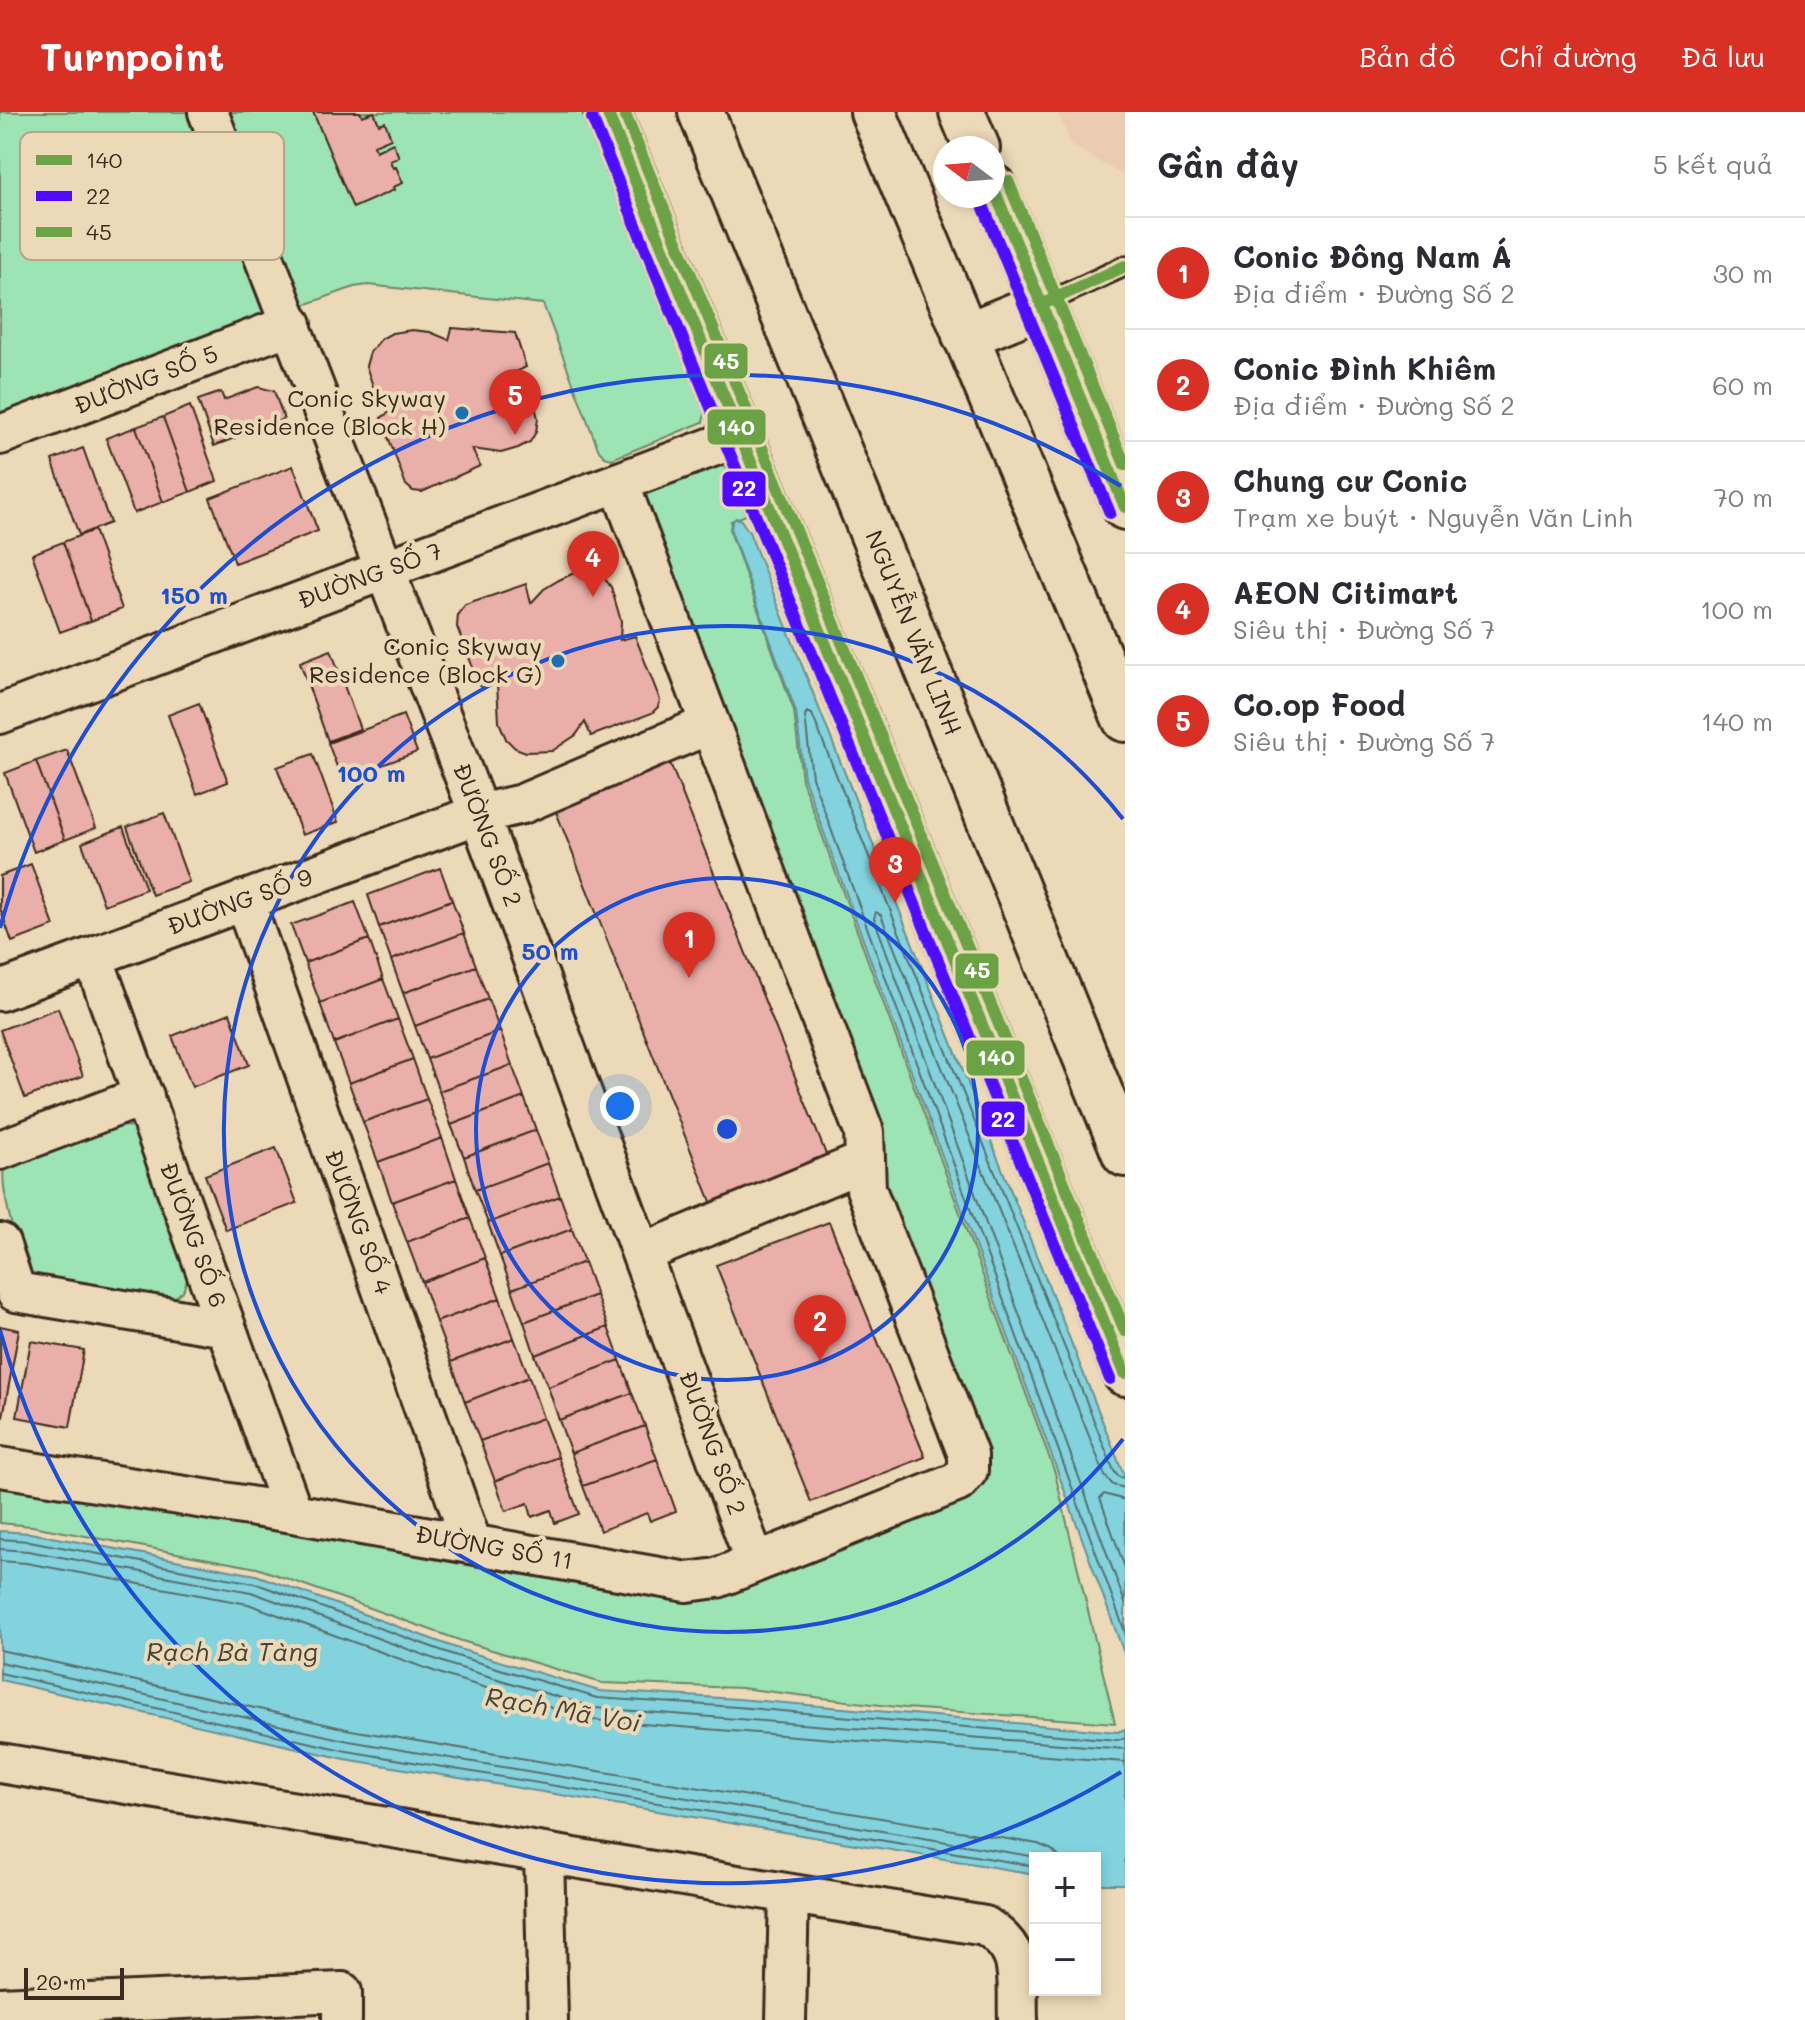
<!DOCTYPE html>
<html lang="vi">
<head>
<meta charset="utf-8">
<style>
  body { margin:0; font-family:Mali,sans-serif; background:#f7f7f7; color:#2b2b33 }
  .controls { position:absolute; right:24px; bottom:24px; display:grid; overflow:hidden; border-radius:0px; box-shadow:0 4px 12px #0003 }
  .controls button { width:72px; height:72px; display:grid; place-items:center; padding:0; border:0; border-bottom:2px solid #e1e1e2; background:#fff; color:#2b2b33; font:40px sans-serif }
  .compass { position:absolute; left:933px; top:24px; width:72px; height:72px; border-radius:50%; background:#fff; box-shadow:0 4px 12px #0003; rotate:286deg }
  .scale { position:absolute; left:24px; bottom:20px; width:100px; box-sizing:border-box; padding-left:8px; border:4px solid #3b2a1e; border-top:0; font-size:22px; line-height:28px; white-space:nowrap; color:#3b2a1e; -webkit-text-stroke:6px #ecd9b7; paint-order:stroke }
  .you { position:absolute; left:620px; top:994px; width:28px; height:28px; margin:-20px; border:6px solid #fff; border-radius:50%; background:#1a73e8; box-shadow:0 0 0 12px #1a73e833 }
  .badge { display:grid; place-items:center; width:52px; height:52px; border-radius:50%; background:#d93025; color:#fff; font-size:26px; font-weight:700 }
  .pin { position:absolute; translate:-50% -66px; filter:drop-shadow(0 2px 4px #0008) }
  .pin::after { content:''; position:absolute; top:42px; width:28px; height:24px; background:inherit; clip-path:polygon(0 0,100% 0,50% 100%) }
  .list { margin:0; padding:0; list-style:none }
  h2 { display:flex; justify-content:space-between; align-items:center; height:104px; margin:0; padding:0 32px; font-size:34px }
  h2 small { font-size:26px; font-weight:400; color:#7c7c81 }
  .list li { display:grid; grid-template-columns:52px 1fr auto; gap:24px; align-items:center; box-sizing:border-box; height:112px; padding:0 32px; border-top:2px solid #e1e1e2 }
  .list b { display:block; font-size:30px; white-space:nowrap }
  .list p { margin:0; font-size:26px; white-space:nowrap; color:#7c7c81 }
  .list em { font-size:26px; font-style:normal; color:#7c7c81 }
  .map { position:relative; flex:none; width:1125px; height:1908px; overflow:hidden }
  header { display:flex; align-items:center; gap:48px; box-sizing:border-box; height:112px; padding:0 40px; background:#d93025; color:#fff }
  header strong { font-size:38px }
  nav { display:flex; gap:44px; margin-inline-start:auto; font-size:28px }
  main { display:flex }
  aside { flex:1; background:#fff }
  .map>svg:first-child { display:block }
</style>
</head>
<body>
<header>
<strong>Turnpoint</strong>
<nav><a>Bản đồ</a><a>Chỉ đường</a><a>Đã lưu</a></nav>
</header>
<main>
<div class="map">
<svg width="1125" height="1908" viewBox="0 0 1125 1908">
  <rect width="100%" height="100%" fill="#ecd9b7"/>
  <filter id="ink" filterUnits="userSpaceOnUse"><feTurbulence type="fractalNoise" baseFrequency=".0125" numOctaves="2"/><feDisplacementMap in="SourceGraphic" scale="16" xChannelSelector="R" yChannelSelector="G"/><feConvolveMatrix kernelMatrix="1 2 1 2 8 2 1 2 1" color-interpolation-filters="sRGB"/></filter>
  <g filter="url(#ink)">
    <!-- built -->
    <path fill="#ebccb3" d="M1058 0H1125V65L1071 33Z"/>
    <!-- green -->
    <path fill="#9ce4b3" stroke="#6c8768" stroke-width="2" d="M0 0H194L265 196 262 204 0 309Z
      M222 0H589L706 297 703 310 612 347 605 345 599 339 543 192 368 173 354 175 299 195Z
      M716 353 732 357 751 401 731 409 730 419 794 599 802 668 1055 1361 1115 1611 905 1596 741 1576 602 1571 462 1529 257 1456 32 1414 0 1411V1372L290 1416 686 1487 723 1486 969 1388 982 1358 640 384Z
      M117 1013 132 1015 141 1021 190 1159 183 1179 169 1190 31 1165C18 1146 0 1076 4 1056Z"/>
    <!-- water -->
    <path fill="#83d3de" stroke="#668f91" stroke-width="2" d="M736 406 741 408 749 420 1125 1366V1544L804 666 796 600 731 419 732 410Z
      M0 1419 30 1421 256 1463 459 1537 599 1579 738 1587 1118 1620 1125 1617V1772H1095V1746H1035V1762L345 1647 0 1568Z"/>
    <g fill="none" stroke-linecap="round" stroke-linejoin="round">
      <!-- shore -->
      <path stroke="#586e6b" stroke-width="2" d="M1125 1366 1119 1365 1114 1359 812 602 807 600 805 604 812 665 1125 1520
        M1125 1376 1113 1373 1105 1364 881 803 876 800 874 806 1125 1491
        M1125 1388 1104 1382 1100 1386 1125 1456
        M0 1427 29 1429 254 1471 457 1544 597 1586 737 1595 1117 1628 1125 1626
        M0 1437 28 1439 251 1480 454 1554 595 1596 1125 1637
        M0 1449 26 1451 248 1492 450 1565 592 1608 1125 1650
        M0 1538 351 1618 1038 1732 1052 1738 1060 1746
        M0 1550 349 1629 1042 1746
        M0 1561 347 1639 1035 1754"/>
    </g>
    <!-- building -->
    <path fill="#eaafa9" stroke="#3b2a1e" stroke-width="2" d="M313 0H360L362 4 374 0 379 12 385 10 391 26 374 33 376 39 393 31 399 45 390 49 393 56 396 55 403 71 393 75 394 78 353 96Z
      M452 216 515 221 526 255 510 263 517 268 534 291 538 306 536 320 530 330 518 336 501 341 472 337 480 354 422 380 413 379 406 373 381 306 394 297 374 277 366 254 370 240 381 227 392 221 412 218 430 220 449 228Z
      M258 275 274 279 284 307 214 334 198 288 221 280 224 288Z
      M190 294 217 369 190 380 163 305Z
      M163 305 190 380 163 390 136 315Z
      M136 315 163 390 134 401 106 326Z
      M83 336 110 411 79 423 52 348Z
      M293 354 318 419 235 451 210 386Z
      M94 418 122 497 91 509 63 430Z
      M63 430 91 509 60 520 32 442Z
      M590 459 602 463 611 475 621 509 620 528 635 524 660 588 658 595 652 601 591 624 585 610 576 623 552 639 526 640 515 636 506 627 499 610 497 570 481 576 457 515 458 502 465 493 526 472 531 491 544 477 559 468 574 461Z
      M331 538 360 617 328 629 300 550Z
      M199 591 228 670 197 682 168 603Z
      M403 603 417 640 342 668 328 631Z
      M67 638 96 716 65 728 36 649Z
      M666 641 827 1045 712 1092 551 687Z
      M313 642 338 710 302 723 277 655Z
      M36 649 65 728 34 740 5 661Z
      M164 701 189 770 152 783 127 715Z
      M123 715 146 777 104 793 82 731Z
      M31 752 54 814 12 830 0 796V764Z
      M440 756 452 788 379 815 368 783Z
      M452 788 464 821 391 848 379 815Z
      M355 790 369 827 305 851 291 813Z
      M464 821 476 854 403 881 391 848Z
      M369 827 383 867 320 891 305 851Z
      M476 854 488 887 415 914 403 881Z
      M383 867 398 907 334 931 320 891Z
      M488 887 500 919 427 947 415 914Z
      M58 896 83 964 25 986 0 918Z
      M230 901 249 953 192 975 172 924Z
      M398 907 413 947 349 971 334 931Z
      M500 919 512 953 439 979 427 947Z
      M413 947 427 987 363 1010 349 971Z
      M512 953 524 985 451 1013 439 979Z
      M524 985 536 1018 464 1045 451 1013Z
      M427 987 442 1026 378 1050 363 1010Z
      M536 1018 548 1051 475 1078 464 1045Z
      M442 1026 456 1067 392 1090 378 1050Z
      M276 1036 297 1091 226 1118 205 1063Z
      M548 1051 560 1084 488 1111 475 1078Z
      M456 1067 470 1106 407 1130 392 1090Z
      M560 1084 572 1117 500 1144 488 1111Z
      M470 1106 485 1146 422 1170 407 1130Z
      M829 1110 925 1345 811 1390 716 1153Z
      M572 1117 584 1150 512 1177 500 1144Z
      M485 1146 500 1186 436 1210 422 1170Z
      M584 1150 596 1183 524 1210 512 1177Z
      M596 1183 608 1215 535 1243 524 1210Z
      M500 1186 514 1226 451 1250 436 1210Z
      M0 1214 19 1218 3 1305 0 1304Z
      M608 1215 620 1248 548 1275 535 1243Z
      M514 1226 529 1265 465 1290 451 1250Z
      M31 1229 84 1238 70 1315 17 1305Z
      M620 1248 632 1281 559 1308 548 1275Z
      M529 1265 543 1306 480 1329 465 1290Z
      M632 1281 645 1314 571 1341 559 1308Z
      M543 1306 558 1345 495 1369 480 1329Z
      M645 1314 657 1347 583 1374 571 1341Z
      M558 1345 579 1402 555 1411 551 1398 532 1405 528 1391 506 1399 495 1369Z
      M657 1347 676 1399 650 1409 647 1401 600 1419 583 1374Z"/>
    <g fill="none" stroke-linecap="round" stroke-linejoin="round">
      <!-- service casing -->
      <g stroke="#3b2a1e" stroke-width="24">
        <path id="service" d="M1041 193 1125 154"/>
      </g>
      <!-- minor casing -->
      <g stroke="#3b2a1e" stroke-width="44">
        <path id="minor" d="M208 0 479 702 755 1450
          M0 323 292 212
          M0 602 739 325
          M244 788 472 1432
          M93 845 293 1401
          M0 879 479 702 522 692 710 612
          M0 1038 144 984
          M0 1131 16 1180 226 1215
          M643 1141 865 1049
          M0 1355 293 1401 687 1470 717 1466 958 1370 968 1358V1343L866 1077 864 1020 619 371
          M0 1651 985 1814C1026 1840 1016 1865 1018 1908
          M544 1741 548 1908
          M0 1895 342 1880V1908
          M786 1908 789 1782"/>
      </g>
      <!-- primary casing -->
      <g stroke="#3b2a1e" stroke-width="50">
        <path id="primary" d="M607 0 1125 1261
          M962 0 977 36
          M993 75 1125 395
          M965 224 1041 193"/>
      </g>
      <!-- trunk casing -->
      <g stroke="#3b2a1e" stroke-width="50">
        <path id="trunk" d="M701 0 1125 1042
          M873 0 1125 607"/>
      </g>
      <!-- service -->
      <use href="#service" stroke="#ecd9b7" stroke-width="18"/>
      <!-- minor -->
      <use href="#minor" stroke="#ecd9b7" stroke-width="38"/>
      <!-- primary -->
      <use href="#primary" stroke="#ecd9b7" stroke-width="44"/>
      <!-- trunk -->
      <use href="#trunk" stroke="#ecd9b7" stroke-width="44"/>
      <!-- bus-1 casing -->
      <g stroke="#ecd9b7" stroke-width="18">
        <path id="bus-1" d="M607 0 1125 1261
          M993 75 1125 395
          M1041 193 1125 154"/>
      </g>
      <!-- bus-2 casing -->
      <g stroke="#ecd9b7" stroke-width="18">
        <path id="bus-2" d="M592 6 1110 1267
          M979 84 1110 401"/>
      </g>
      <!-- bus-3 casing -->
      <g stroke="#ecd9b7" stroke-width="18">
        <path id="bus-3" d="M624 0 1125 1219
          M1008 69 1125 353"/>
      </g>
      <!-- bus-1 -->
      <use href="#bus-1" stroke="#6aa244" stroke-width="12"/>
      <!-- bus-2 -->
      <use href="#bus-2" stroke="#4f0aff" stroke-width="12"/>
      <!-- bus-3 -->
      <use href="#bus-3" stroke="#6aa244" stroke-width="12"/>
    </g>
  </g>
  <!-- distance rings -->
  <g fill="none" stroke="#1d4ed8" stroke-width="4">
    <circle cx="727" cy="1017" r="251"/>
    <path d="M1123 1327A503 503 0 1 1 1123 707"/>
    <path d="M1121 1660A754 754 0 0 1 0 1218M0 816A754 754 0 0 1 1121 374"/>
  </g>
  <!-- markers -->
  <g fill="#1f6fb2" stroke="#ecd9b7" stroke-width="3">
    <circle cx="462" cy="301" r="8"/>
    <circle cx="558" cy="549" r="8"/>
  </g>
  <g text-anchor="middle" stroke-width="8" stroke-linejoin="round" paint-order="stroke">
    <!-- street labels -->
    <g font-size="24" fill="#3b2a1e" stroke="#ecd9b7">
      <text transform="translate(146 268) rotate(-21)" y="8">ĐƯỜNG SỐ 5</text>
      <text transform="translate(370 464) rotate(-20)" y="8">ĐƯỜNG SỐ 7</text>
      <text transform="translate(913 521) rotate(68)" y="8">NGUYỄN VĂN LINH</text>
      <text transform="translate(487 723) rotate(69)" y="8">ĐƯỜNG SỐ 2</text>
      <text transform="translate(240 790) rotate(-20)" y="8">ĐƯỜNG SỐ 9</text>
      <text transform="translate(358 1110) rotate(70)" y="8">ĐƯỜNG SỐ 4</text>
      <text transform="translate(193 1123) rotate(70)" y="8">ĐƯỜNG SỐ 6</text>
      <text transform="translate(712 1331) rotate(70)" y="8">ĐƯỜNG SỐ 2</text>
      <text transform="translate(494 1436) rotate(10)" y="8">ĐƯỜNG SỐ 11</text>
    </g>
    <!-- poi labels -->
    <g font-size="24" fill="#3b2a1e" stroke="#ecd9b7" text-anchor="end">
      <text x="446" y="295">Conic Skyway<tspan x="446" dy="28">Residence (Block H)</tspan></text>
      <text x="542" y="543">Conic Skyway<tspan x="542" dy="28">Residence (Block G)</tspan></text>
    </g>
    <!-- water labels -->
    <g font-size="26" font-style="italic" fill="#46433b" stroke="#ecd9b7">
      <text x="232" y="1549">Rạch Bà Tàng</text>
      <text transform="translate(563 1598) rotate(10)" y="9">Rạch Mã Voi</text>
    </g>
  </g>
  <!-- legend -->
  <rect x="20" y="20" width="264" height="128" rx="12" fill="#ecd9b7" stroke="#b7a489" stroke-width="2"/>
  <rect x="36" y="43" width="36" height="10" fill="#6aa244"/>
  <rect x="36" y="79" width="36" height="10" fill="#4f0aff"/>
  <rect x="36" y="115" width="36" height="10" fill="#6aa244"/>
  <g font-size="22" fill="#3b2a1e">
    <text x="86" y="56">140</text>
    <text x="86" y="92">22</text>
    <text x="86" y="128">45</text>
  </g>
  <circle cx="727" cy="1017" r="12" fill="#1d4ed8" stroke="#ecd9b7" stroke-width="4"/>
  <g font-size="24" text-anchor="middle" font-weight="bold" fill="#1d4ed8" stroke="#ecd9b7" stroke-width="8" stroke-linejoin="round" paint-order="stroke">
    <text x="194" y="492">150 m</text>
    <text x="371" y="670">100 m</text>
    <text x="550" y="848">50 m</text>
  </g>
  <g stroke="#ecd9b7" stroke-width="3">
    <rect x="703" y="230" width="46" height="38" rx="8" fill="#6aa244"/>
    <rect x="706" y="296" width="61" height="38" rx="8" fill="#6aa244"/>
    <rect x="721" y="358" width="46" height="38" rx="8" fill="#4f0aff"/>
    <rect x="954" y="840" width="46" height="38" rx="8" fill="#6aa244"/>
    <rect x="965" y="927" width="61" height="38" rx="8" fill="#6aa244"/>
    <rect x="980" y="988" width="46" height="38" rx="8" fill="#4f0aff"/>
  </g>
  <g font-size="22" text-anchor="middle" font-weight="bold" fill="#fff">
    <text x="726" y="257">45</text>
    <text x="736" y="323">140</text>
    <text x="744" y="384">22</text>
    <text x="977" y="866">45</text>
    <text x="996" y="953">140</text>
    <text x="1003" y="1015">22</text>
  </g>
</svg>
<div class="controls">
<button>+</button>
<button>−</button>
</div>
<svg class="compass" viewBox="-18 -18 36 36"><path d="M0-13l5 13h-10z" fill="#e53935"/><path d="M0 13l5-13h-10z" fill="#7c7c81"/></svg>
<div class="scale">20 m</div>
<div class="you"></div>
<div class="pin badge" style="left:689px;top:866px">1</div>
<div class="pin badge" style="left:820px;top:1249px">2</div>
<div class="pin badge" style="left:895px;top:791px">3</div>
<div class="pin badge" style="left:593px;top:485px">4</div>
<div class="pin badge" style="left:515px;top:323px">5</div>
</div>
<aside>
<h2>Gần đây<small>5 kết quả</small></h2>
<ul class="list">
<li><span class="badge">1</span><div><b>Conic Đông Nam Á</b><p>Địa điểm · Đường Số 2</p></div><em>30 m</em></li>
<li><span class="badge">2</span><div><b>Conic Đình Khiêm</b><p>Địa điểm · Đường Số 2</p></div><em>60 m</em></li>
<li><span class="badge">3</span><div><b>Chung cư Conic</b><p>Trạm xe buýt · Nguyễn Văn Linh</p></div><em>70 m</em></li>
<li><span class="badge">4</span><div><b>AEON Citimart</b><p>Siêu thị · Đường Số 7</p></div><em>100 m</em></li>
<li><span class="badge">5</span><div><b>Co.op Food</b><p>Siêu thị · Đường Số 7</p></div><em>140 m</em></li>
</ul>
</aside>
</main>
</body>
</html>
